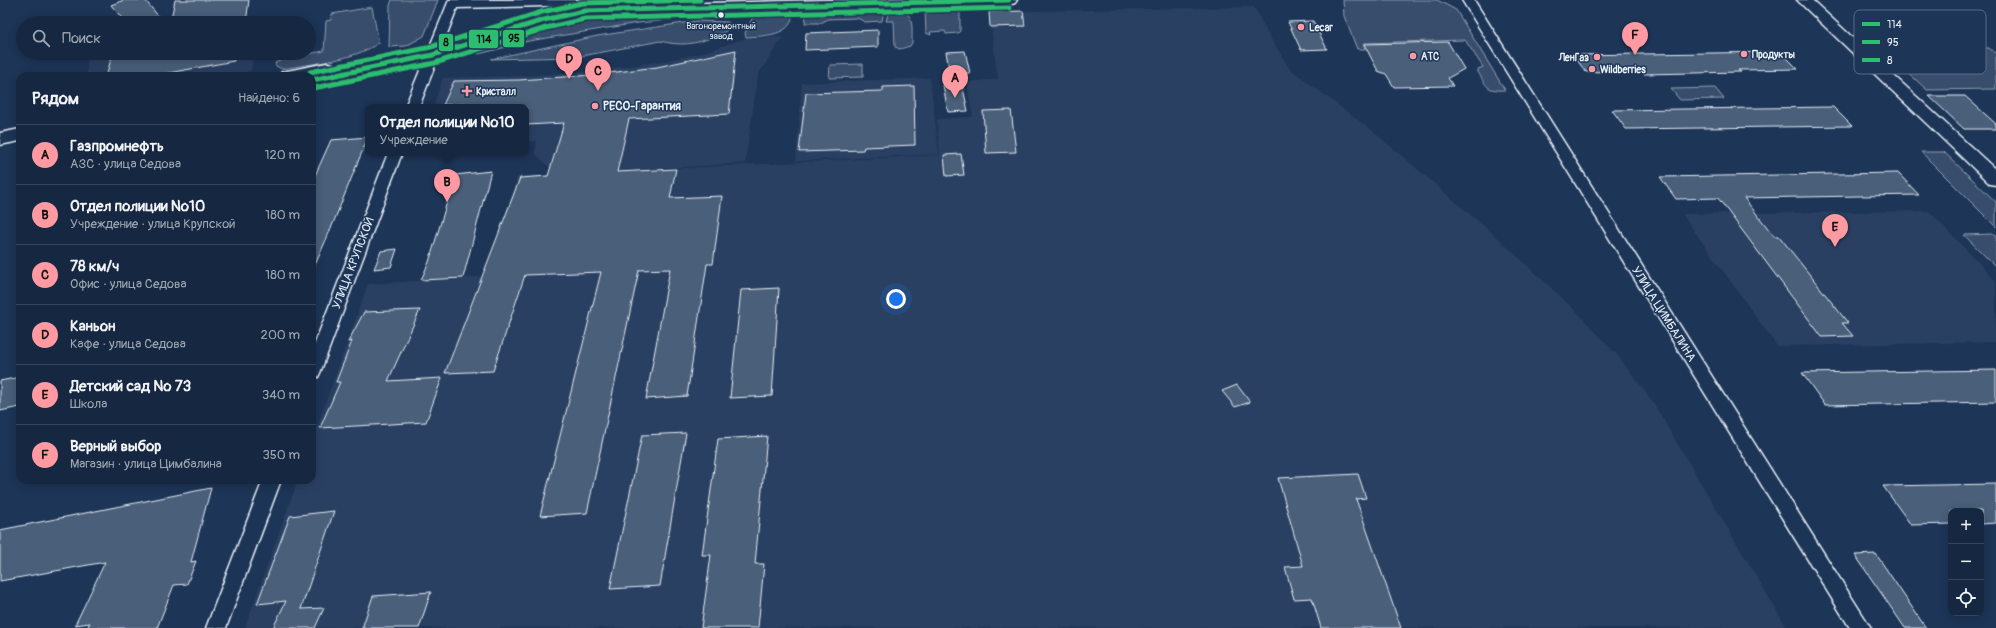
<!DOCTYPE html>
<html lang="ru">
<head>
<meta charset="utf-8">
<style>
  body { margin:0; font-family:Pangolin,sans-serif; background:#1f3048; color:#f1f3f6 }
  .controls { position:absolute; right:12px; bottom:12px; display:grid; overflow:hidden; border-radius:8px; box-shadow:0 2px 10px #0003 }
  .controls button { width:36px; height:36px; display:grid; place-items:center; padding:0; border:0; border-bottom:1px solid #35445a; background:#162841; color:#f1f3f6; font:20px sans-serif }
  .you { position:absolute; left:896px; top:299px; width:14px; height:14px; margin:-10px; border:3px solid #fff; border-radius:50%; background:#1a73e8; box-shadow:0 0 0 6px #1a73e833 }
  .badge { display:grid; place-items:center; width:26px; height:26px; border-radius:50%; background:#ff9aa2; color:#111; font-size:13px; font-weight:700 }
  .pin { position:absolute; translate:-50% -33px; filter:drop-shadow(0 1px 2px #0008) }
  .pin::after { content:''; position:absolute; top:21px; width:14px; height:12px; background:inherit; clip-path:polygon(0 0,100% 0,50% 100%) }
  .popup { position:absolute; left:365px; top:104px; width:164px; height:52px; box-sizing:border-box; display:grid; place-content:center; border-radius:8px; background:#162841; filter:drop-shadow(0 1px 3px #0005); font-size:13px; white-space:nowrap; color:#9ea6b1 }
  .popup b { font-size:15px; color:#f1f3f6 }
  .popup::after { content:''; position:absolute; left:50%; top:100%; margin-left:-8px; border:8px solid transparent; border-top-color:#162841 }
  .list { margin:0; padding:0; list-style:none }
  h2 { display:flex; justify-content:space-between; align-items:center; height:52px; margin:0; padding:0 16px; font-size:17px }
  h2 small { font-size:13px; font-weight:400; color:#9ea6b1 }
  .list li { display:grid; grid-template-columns:26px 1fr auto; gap:12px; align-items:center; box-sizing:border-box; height:60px; padding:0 16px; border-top:1px solid #35445a }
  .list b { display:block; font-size:15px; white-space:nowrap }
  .list p { margin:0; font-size:13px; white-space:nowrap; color:#9ea6b1 }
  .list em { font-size:13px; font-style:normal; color:#9ea6b1 }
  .icon { flex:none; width:22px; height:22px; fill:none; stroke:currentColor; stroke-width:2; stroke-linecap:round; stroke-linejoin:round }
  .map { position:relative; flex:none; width:1996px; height:628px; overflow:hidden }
  .search { position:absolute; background:#162841; box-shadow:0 2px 10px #0003; left:16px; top:16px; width:300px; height:44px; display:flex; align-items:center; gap:10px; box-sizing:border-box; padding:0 14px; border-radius:22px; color:#9ea6b1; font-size:15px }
  .panel { position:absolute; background:#162841; box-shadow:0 2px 10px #0003; left:16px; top:72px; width:300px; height:412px; border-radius:12px }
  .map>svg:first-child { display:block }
</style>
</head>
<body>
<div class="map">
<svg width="1996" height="628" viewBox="0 0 1996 628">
  <rect width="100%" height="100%" fill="#1d3557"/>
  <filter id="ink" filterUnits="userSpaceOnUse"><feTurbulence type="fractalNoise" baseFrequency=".025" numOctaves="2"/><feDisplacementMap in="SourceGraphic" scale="8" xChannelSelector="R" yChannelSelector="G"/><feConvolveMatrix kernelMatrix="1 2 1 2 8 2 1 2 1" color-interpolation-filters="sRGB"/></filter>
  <g filter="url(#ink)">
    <!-- built -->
    <path fill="#2a4162" d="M1254 7 1269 36 1290 69 1374 132 1500 240 1576 311 1617 355 1651 399 1787 628H245L298 480H312V440L368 284 483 277 518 176 556 174 535 153 537 141 526 142V107H433L443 78 521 76 594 71 658 62 698 54 747 38 783 37 758 75 745 163 591 173 940 155 937 119 973 117 967 82 998 79 989 12Z
      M87 53H254L251 71 224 76H87Z
      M930 78 939 154 796 161 802 83Z
      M1929 211 1996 281V342L1777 346 1682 214Z"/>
    <!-- green -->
    <path fill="#374d6c" stroke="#909fb2" d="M392 0H438L424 36 406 46 389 47 390 5Z
      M1343 0H1437L1456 10 1505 90C1487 91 1487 87 1478 72V69L1483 67 1465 40 1363 43 1365 49H1357L1344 16Z
      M372 7 379 43C351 61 314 63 282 69L276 66 275 63 286 58 324 51 326 21 331 20 332 14Z
      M960 9V31L958 33 946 34 945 31 930 32 931 35 926 33 925 10Z
      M884 10 882 21 865 22 857 18 828 19 821 23H805L806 15 812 12Z
      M889 10C915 9 912 22 912 43L910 46 900 49 895 47 894 21H886Z
      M792 12C795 36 763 36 746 37L745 33 755 13Z
      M716 14 715 16 638 23 529 41 479 54 472 51 553 25 583 18Z
      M697 21 728 22 730 27C726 32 720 34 715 36 695 45 680 46 660 41L577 57 491 59 597 36Z
      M1971 48H1989L1996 54V89L1927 90 1892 58H1960L1964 52Z
      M863 64V77L829 78 830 65Z
      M1715 88 1724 99 1680 100 1671 89Z
      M1921 152H1944L1996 202V227Z
      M1994 234 1996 236V267L1964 235Z"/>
    <!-- building -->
    <path fill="#495e7a" stroke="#e8f1f8" d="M124 0H145L164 23H126L111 5Z
      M175 0H249L246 23H170Z
      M1023 11 1025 26 990 27 989 12Z
      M1313 21 1327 49 1301 50 1288 22Z
      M1890 29H1914L1936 48 1911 49Z
      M878 30V47L805 50 806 33Z
      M1448 42 1464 69 1448 78 1453 86 1394 87 1386 74 1378 71 1364 44Z
      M736 50 729 114 629 119 617 172 676 169 670 198 722 196 713 264H707L687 396 646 399 670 269 639 270 587 513 540 516 601 272 525 275 493 371 445 373 520 178 548 176 564 123 526 125V107H464L466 104 443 105 454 81 519 80 593 75 657 67Z
      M965 51 970 73 950 74 946 52Z
      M1781 52 1798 69 1738 70 1741 72 1693 73 1644 74 1642 71 1586 72 1573 55Z
      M127 53H233L234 61 152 76H106L112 56Z
      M962 84 968 111 948 112 943 85Z
      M914 86 915 145 864 147 863 150 799 152 806 93 883 91V87Z
      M1929 96H1965L1996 124V129H1964Z
      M1833 107 1852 126 1626 129 1612 110Z
      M1011 110 1016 152 986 153 983 111Z
      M368 137 332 226 312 272V182L331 140Z
      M961 154 964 175 946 176 944 155Z
      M491 171 463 278 421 280 429 262 455 175Z
      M1898 173 1919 195 1744 198 1774 236H1779L1848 323H1842L1853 336 1822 337 1718 198 1676 199 1660 177Z
      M397 249 391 267 374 269 381 251Z
      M779 288 772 396 730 398 741 290Z
      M420 310 388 381 442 378 426 422 320 428 340 382H336L352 341 348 342 364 312Z
      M1996 370V402L1825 405 1802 373Z
      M20 377V407L0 411V381Z
      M1237 385 1250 402 1235 407 1222 391Z
      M686 433 660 586 610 589 642 435Z
      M767 436 755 564H764L758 628H701L711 555H702L718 439Z
      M1358 474 1366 498 1356 499 1401 628H1321L1312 598 1294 599 1285 567 1303 566 1278 478Z
      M1996 484V523L1981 524V511H1951V524L1911 525 1883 486Z
      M211 488 191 562 196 561 187 584 174 585 157 628H87L90 623 75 625 105 562 0 581V530Z
      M334 511 301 609 324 608 315 628H273L286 601 257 604 290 516Z
      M1876 554 1903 594 1926 628H1905L1855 555Z
      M431 592 419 628H362L373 596Z"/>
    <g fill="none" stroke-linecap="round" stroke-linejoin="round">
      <!-- minor casing -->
      <g stroke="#e8f1f8" stroke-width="3">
        <path id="minor" d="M449 0H591L593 2 587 5 457 8 419 107H405Z
          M1462 0H1474L1871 628H1850Z
          M388 153H402L320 373 318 377 312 379V351Z
          M263 480H281L226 628H206Z"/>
      </g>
      <!-- tertiary casing -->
      <g stroke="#e8f1f8" stroke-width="3">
        <path id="tertiary" d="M1797 0H1812L1996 170V185L1990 184Z"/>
      </g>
      <!-- secondary casing -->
      <g stroke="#e8f1f8" stroke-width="3">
        <path id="secondary" d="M825 0H1017L1015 3 1009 5 584 16 548 24 439 59 312 85V76H279L282 72 327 63 333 64 336 68 334 70 429 51 538 17 584 6Z
          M20 129V141L0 145V133Z"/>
      </g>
      <!-- minor -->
      <use href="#minor" fill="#1d3557" fill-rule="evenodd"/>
      <!-- tertiary -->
      <use href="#tertiary" fill="#1d3557" fill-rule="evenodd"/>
      <!-- secondary -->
      <use href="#secondary" fill="#1d3557" fill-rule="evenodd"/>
      <!-- bus-1 casing -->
      <g stroke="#1d3557" stroke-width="8">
        <path id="bus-1" d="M312 80 433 55 544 20 584 11 1009 0"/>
      </g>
      <!-- bus-2 casing -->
      <g stroke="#1d3557" stroke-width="8">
        <path id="bus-2" d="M314 88 435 63 546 28 585 19 1009 8"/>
      </g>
      <!-- bus-3 casing -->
      <g stroke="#1d3557" stroke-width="8">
        <path id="bus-3" d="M310 72 431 47 542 12 582 3 700 0"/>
      </g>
      <!-- bus-1 -->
      <use href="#bus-1" stroke="#2cbe6e" stroke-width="5"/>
      <!-- bus-2 -->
      <use href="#bus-2" stroke="#2cbe6e" stroke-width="5"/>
      <!-- bus-3 -->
      <use href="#bus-3" stroke="#2cbe6e" stroke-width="5"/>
    </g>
  </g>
  <!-- markers -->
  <circle fill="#e8f1f8" stroke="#1d3557" stroke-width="1.5" cx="721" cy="15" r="3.5"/>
  <g fill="#ff9aa2" stroke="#1d3557" stroke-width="1.5">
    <circle cx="1301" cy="27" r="4"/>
    <circle cx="1744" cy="54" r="4"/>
    <circle cx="1413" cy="56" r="4"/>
    <circle cx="1597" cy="57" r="4"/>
    <circle cx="1592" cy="69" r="4"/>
    <path d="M465 85h4v4h4v4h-4v4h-4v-4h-4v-4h4z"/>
    <circle cx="595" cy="106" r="4"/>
  </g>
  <g text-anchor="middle" stroke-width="3" stroke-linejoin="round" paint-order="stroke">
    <!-- far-bus labels -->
    <g font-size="9" fill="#e8f1f8" stroke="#1d3557">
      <text x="721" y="29">Вагоноремонтный<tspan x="721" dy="10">завод</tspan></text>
    </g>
    <!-- far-poi labels -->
    <g font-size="10" font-weight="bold" fill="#e8f1f8" stroke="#1d3557" text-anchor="start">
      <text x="1309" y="31">Lecar</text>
      <text x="1752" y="58">Продукты</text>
      <text x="1421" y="60">АТС</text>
      <text x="1589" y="61" text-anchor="end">ЛенГаз</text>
      <text x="1600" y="73">Wildberries</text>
      <text x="476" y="95">Кристалл</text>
    </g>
    <!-- poi labels -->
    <g font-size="12" font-weight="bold" fill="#e8f1f8" stroke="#1d3557" text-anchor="start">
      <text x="603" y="110">РЕСО-Гарантия</text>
    </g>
    <!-- street labels -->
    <g font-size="12" fill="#e8f1f8" stroke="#1d3557">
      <text transform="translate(353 263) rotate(-69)" y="4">УЛИЦА КРУПСКОЙ</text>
      <text transform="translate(1664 314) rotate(58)" y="4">УЛИЦА ЦИМБАЛИНА</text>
    </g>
  </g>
  <!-- legend -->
  <rect x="1854" y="10" width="132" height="64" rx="6" fill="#1d3557" stroke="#5a6d87" stroke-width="1"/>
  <rect x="1862" y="22" width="18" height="4" fill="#2cbe6e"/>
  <rect x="1862" y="40" width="18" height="4" fill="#2cbe6e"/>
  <rect x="1862" y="58" width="18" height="4" fill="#2cbe6e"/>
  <g font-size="11" fill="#e8f1f8">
    <text x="1887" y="28">114</text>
    <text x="1887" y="46">95</text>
    <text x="1887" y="64">8</text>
  </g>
  <g stroke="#1d3557" stroke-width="1.5">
    <rect x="502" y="29" width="23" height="19" rx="4" fill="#2cbe6e"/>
    <rect x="468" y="29" width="31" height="20" rx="4" fill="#2cbe6e"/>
    <rect x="438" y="33" width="16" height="19" rx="4" fill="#2cbe6e"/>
  </g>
  <g font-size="11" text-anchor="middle" font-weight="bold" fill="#111">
    <text x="514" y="42">95</text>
    <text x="484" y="43">114</text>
    <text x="446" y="46">8</text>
  </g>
</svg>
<div class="controls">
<button>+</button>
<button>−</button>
<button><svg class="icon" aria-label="locate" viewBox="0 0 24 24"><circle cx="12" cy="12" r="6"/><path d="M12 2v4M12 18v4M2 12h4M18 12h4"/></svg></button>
</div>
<div class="you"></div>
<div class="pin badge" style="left:955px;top:98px">A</div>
<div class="pin badge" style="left:447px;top:202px">B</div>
<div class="popup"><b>Отдел полиции №10</b>Учреждение</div>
<div class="pin badge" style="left:598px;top:91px">C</div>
<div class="pin badge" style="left:569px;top:79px">D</div>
<div class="pin badge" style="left:1835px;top:247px">E</div>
<div class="pin badge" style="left:1635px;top:55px">F</div>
<div class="search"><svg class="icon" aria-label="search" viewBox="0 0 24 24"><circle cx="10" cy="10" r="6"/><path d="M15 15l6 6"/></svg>Поиск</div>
<section class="panel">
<h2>Рядом<small>Найдено: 6</small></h2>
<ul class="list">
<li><span class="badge">A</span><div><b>Газпромнефть</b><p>АЗС · улица Седова</p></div><em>120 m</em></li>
<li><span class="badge">B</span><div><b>Отдел полиции №10</b><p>Учреждение · улица Крупской</p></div><em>180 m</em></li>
<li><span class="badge">C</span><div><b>78 км/ч</b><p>Офис · улица Седова</p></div><em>180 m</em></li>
<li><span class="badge">D</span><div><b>Каньон</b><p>Кафе · улица Седова</p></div><em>200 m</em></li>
<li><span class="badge">E</span><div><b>Детский сад № 73</b><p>Школа</p></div><em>340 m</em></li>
<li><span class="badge">F</span><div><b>Верный выбор</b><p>Магазин · улица Цимбалина</p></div><em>350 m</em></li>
</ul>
</section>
</div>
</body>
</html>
